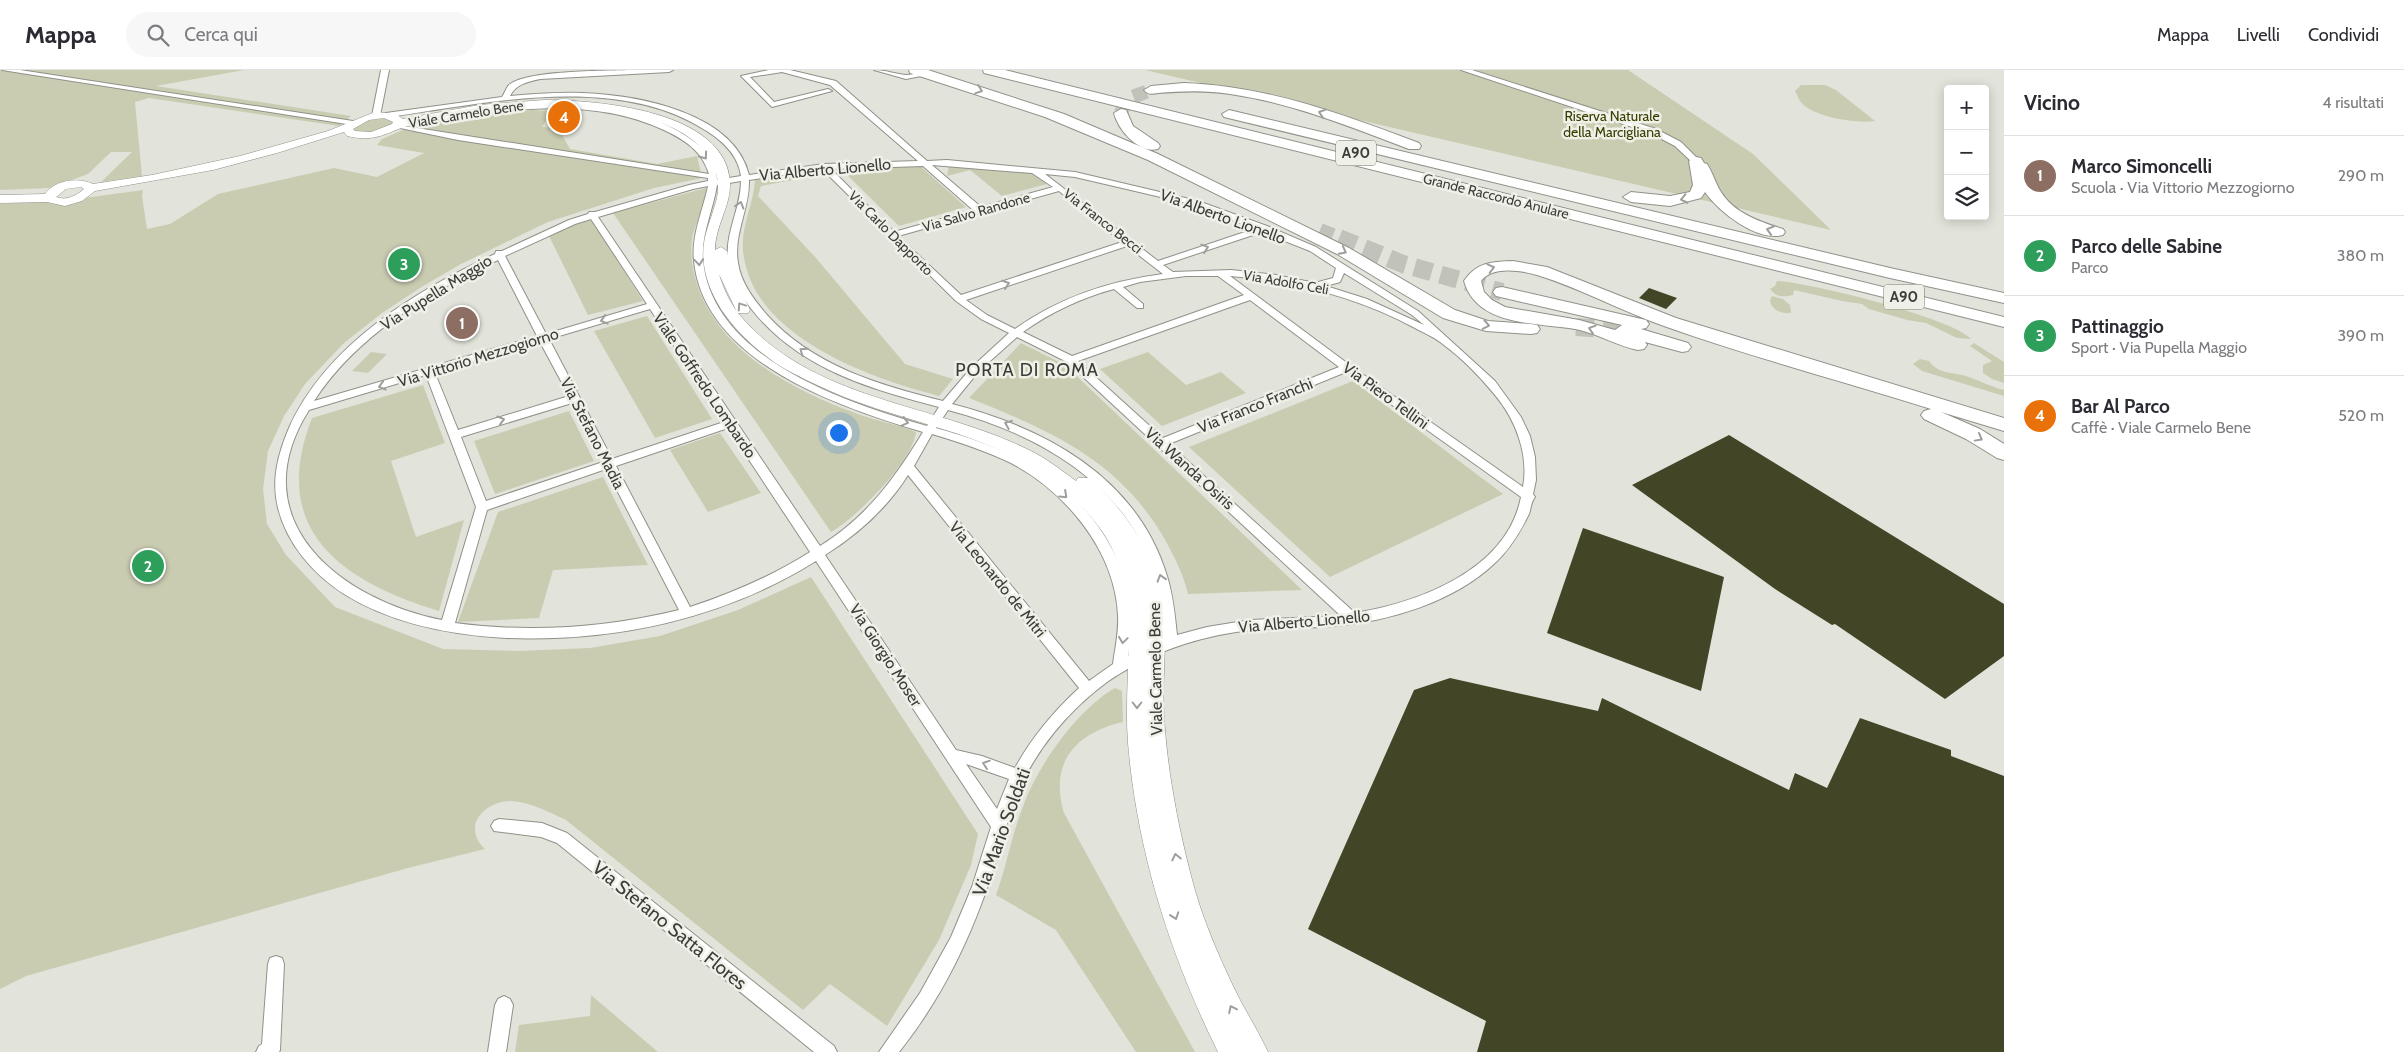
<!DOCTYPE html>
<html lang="it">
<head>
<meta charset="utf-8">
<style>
  body { margin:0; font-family:Cabin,sans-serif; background:#f7f7f7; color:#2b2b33 }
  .controls { position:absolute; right:15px; top:15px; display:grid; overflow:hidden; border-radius:5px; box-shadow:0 2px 12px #0003 }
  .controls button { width:45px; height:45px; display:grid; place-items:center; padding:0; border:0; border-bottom:1px solid #e1e1e2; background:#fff; color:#2b2b33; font:25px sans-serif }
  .you { position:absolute; left:838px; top:362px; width:18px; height:18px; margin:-12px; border:4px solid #fff; border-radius:50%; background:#1a73e8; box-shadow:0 0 0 8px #1a73e833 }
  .badge { display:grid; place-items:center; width:32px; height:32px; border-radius:50%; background:#9759d0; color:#fff; font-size:16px; font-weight:700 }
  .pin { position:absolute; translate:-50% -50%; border:2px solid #fff; box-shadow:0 1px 5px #0006 }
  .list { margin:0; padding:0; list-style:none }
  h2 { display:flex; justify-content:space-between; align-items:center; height:65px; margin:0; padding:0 20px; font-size:21px }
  h2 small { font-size:16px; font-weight:400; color:#7c7c81 }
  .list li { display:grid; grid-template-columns:32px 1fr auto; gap:15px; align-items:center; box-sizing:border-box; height:80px; padding:0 20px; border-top:1px solid #e1e1e2 }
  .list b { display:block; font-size:19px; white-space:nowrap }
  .list p { margin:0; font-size:16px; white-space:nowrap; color:#7c7c81 }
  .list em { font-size:16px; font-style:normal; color:#7c7c81 }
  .icon { flex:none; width:28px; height:28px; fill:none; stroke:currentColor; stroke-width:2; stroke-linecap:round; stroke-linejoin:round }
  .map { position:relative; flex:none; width:2004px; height:982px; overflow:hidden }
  header { display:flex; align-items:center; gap:30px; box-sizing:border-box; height:70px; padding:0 25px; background:#fff; border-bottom:1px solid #e1e1e2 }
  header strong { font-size:24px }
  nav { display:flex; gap:28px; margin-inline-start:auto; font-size:18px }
  .search { width:350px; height:45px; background:#f7f7f7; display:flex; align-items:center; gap:12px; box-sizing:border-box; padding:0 18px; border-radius:28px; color:#7c7c81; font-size:19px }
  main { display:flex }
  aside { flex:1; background:#fff }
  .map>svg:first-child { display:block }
</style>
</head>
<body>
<header>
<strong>Mappa</strong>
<div class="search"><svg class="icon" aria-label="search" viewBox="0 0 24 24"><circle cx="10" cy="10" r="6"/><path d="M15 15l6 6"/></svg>Cerca qui</div>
<nav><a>Mappa</a><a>Livelli</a><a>Condividi</a></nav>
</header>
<main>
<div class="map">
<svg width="2004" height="982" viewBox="0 0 2004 982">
  <rect width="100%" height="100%" fill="#e2e3da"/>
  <!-- green -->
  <path fill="#caccb1" d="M0 0H244L156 16 351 46 339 56 149 28 135 32 142 106 101 112 132 82H111L88 104 49 118 0 120Z
    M1145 0H1628L1753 84 1831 160Z
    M1801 15H1825L1836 20 1875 51C1857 54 1811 47 1800 31 1798 28 1797 24 1795 21Z
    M531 40 552 41 542 57 558 58 570 79 657 94 697 86 702 108 654 118 548 152 461 194 423 216 382 243 344 273 305 314 284 346 268 381 263 419 267 454 286 485 335 537 443 579 519 581 590 578 660 566 738 540 811 507 978 764 971 795 939 870 887 956 830 914 803 940 566 750C549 742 530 732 511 731 484 731 461 757 485 779L408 798 26 906 0 919V134L77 129 143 120 142 126 147 159 170 154 218 124 334 98 377 107 424 83 377 75 382 69 412 56Z
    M382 48 394 52 393 54 375 64 354 61 353 59 363 51Z
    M949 95 1031 102 1047 114 1002 126 970 100 947 106Z
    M920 96 966 137 899 156 841 99Z
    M813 101 815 104 806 107 803 103 796 105 798 109 761 116 758 126 816 188 905 294 953 309 939 326C869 308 750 266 743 180 741 155 754 134 755 109Z
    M706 118C709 129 694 156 692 169 691 179 691 189 693 199 708 276 790 320 858 344 877 351 897 354 916 362 913 391 856 448 831 462L613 143Z
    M587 149 593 152 643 231 588 245 548 164Z
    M1777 211C1807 212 1953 248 1971 269L1957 268 1926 253 1907 250 1869 239 1862 234 1842 231 1794 220 1793 225C1784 227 1777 228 1770 219L1775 216Z
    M1772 226 1783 229 1790 235 1791 243C1781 244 1772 240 1770 231Z
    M647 246 712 349 655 368 594 261Z
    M1021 273 1065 295 1302 520 1188 524C1183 503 1174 486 1164 468 1118 389 1049 360 969 328Z
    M1974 273 2004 292V313L1992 309 1983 303V295L1992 291 1970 276Z
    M371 282 387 284 368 303 352 301Z
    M1148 282 1186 315 1221 302 1246 323 1162 356 1100 299Z
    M1920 289 1929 291C1938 304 1952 302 1966 306 1979 310 1991 317 2004 320V326L1922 301 1913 294Z
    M1353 311 1503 424 1330 507 1189 377Z
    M423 315 445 373 391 391 416 467 464 450 439 541C341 511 268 460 312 348Z
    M569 341 594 391 495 424 474 371Z
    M720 363 761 423 708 442 670 380Z
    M603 407 648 495 553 500 539 548 458 552 498 442Z
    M1115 618 1122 621 1123 652C1075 663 1049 693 1064 743L1195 982H1136L1056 860 996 825C1007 795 1012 763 1024 734 1039 694 1077 640 1115 618Z
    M591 925 658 982H515L519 955 590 946Z"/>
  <!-- building -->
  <path fill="#434527" d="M1649 218 1677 228 1666 239 1639 228Z
    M1729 365 2004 534V586L1945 629 1835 554 1832 555 1775 519 1632 415Z
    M1583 458 1724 507 1701 621 1547 563Z
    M1450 608 1598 641 1602 628 1789 720 1795 703 1827 718 1860 648 1951 680V686L2004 706V982H1477L1486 951 1308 859 1414 620Z"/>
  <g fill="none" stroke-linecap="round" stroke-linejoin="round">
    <!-- highway-tunnel-far1 -->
    <path stroke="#c1c2ba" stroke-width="14" stroke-dasharray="14 8" stroke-linecap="butt" d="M1121 43 1127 29 1151 20
      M1320 160 1342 169"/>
    <!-- highway-tunnel -->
    <path stroke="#c1c2ba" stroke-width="18" stroke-dasharray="18 9" stroke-linecap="butt" d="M1339 168 1403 194 1502 222
      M1576 257 1621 260"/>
    <!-- street casing -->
    <g stroke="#909189" stroke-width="2">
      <path id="street" d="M2 0H20L353 51 357 53 353 55Z
        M381 0H389L380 46 376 48 372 46Z
        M629 0H673L669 2 540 9C527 12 516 14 510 26 534 24 558 22 582 23 637 25 734 42 749 105L824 94 918 91 830 15 782 2 750 7 774 32 828 19 832 21 772 37 741 6 769 0H790L836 11 927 91 947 90 1075 102 1198 131 1267 156 1316 177 1418 241 1495 311 1521 347 1530 366 1535 387 1536 410 1533 424 1535 427C1531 432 1531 438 1529 444 1520 462 1510 479 1495 493 1454 532 1388 552 1333 556 1301 559 1268 557 1236 562 1190 569 1146 585 1107 612 1069 640 1036 679 1018 722 1004 758 996 796 982 832 962 886 935 937 899 982H879L920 923 951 867 972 817 991 757 816 491C723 549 615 572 506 568 451 565 392 554 344 524 313 504 287 474 278 438 271 410 278 384 289 358 326 275 415 221 495 184L496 181H502L569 150 588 144 589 142H595L689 115 708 111V108L458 70 400 58 404 56 709 104C702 81 685 70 664 60 585 23 491 41 409 56H406V52C488 33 621 17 692 70 706 80 717 92 717 110L741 106C738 85 723 71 705 60 616 3 487 33 389 47H386V43L502 27C504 24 506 19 508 16 522 0 606 1 629 0ZM932 95 1032 103 1053 117 981 137ZM923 96 973 140 894 162 831 99ZM822 99 956 231 981 249 1009 263 972 297 943 331C879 315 813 296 767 245 754 230 741 213 738 193 733 164 750 138 749 110ZM1045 104 1075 107 1195 135 1254 159 1158 191ZM741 111C741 138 725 162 728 190 730 209 741 226 753 241 800 299 870 319 939 337L927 356C847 333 712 289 703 190 701 164 713 141 717 115ZM708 116C703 141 691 165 694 191 704 292 841 338 923 362 895 408 867 447 820 476L598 147 693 119ZM1059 121 1122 172 961 225 898 166ZM591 149 647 234 546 264 505 186 575 154ZM1262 162 1310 181 1336 198 1333 208 1315 213 1276 205 1231 200 1173 202 1163 195ZM1127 176 1163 204C1109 211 1060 227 1015 259L987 245 966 230ZM498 190 537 266 314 331C356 266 429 222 498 190ZM1344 203 1412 245 1424 255 1367 229 1326 216 1340 212ZM1186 206H1218L1244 225 1072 286 1023 262C1051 242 1081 228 1114 219L1137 238H1143V234L1123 217 1140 212ZM1230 206C1294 211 1357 227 1415 258 1424 263 1436 268 1444 275 1463 289 1480 307 1495 325 1516 350 1529 385 1523 417L1351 296ZM1250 230 1339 297 1163 368 1078 291ZM650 239 724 352 612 389 549 269ZM1017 267 1067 292 1341 546 1250 550 1207 557 1177 565C1175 545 1173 525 1167 506 1137 407 1045 358 952 334L979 301ZM540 272 569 326 458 360 435 303ZM1346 302 1521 427C1507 500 1420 532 1355 543L1169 374ZM426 305 476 437 442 550C341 530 239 451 309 340ZM572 333 603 392 486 431 461 367ZM948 340C1036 363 1127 413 1155 506 1161 527 1163 548 1164 570L1128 586C1130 572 1132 558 1131 544 1127 478 1076 416 1018 388 992 375 964 366 936 358ZM728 358 810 482C772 506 733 523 690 537L616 396ZM932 364C959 372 986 381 1011 393 1066 422 1115 481 1118 545 1119 562 1115 578 1113 594L1089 611 914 396ZM606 399 679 540C605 558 530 563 455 553L487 440ZM908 405 1079 618C1053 642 1032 667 1015 698L982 686 956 680 825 485C857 465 888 437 908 405ZM966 694 1009 709 997 739Z
        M874 0C886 0 895 4 906 5 913 5 920 1 926 5L906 9Z
        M1461 0H1472L1656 59 1681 72 1700 91 1693 93 1675 76 1650 63Z
        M499 749 542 753 567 763 834 976 837 982H814L557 773 541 767 494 761 491 756 494 751Z
        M276 886 282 888 284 894 280 980 279 982H256L259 976 262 974 268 894 270 888Z
        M504 926 510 929 513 935 506 982H488L495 935 498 929Z"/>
    </g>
    <!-- secondary casing -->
    <g stroke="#909189" stroke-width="1">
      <path id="secondary" d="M544 30C597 30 727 40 730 113 731 136 715 156 715 180L721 177 727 181 732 203 750 240 748 243H738C812 332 932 332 1029 380 1046 388 1061 400 1076 411L1078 408H1090C1129 445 1162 492 1165 548 1166 580 1162 613 1164 646 1167 698 1177 751 1190 802 1201 847 1220 890 1241 932 1250 948 1260 965 1268 982H1218C1170 885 1137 781 1128 673 1123 608 1139 546 1114 483 1107 466 1096 452 1084 439 1011 359 906 359 815 314 801 307 787 301 774 292 742 269 710 236 704 195 700 169 711 152 717 128 724 91 695 66 664 54 587 25 499 36 421 52 390 58 382 74 347 66L344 62 277 83 213 100 95 121 82 131 65 136 47 132 0 133V125L45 124C55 110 78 107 93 114L152 105 240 86 328 61 375 42 396 44 403 49 479 35ZM384 48 393 52 392 54 371 62 355 61 353 59 369 50ZM81 117 84 119C76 126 66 131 56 127L66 119ZM719 204 736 240 738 243C729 231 723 218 719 204Z"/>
    </g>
    <!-- highway casing -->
    <g stroke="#909189" stroke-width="2">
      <path id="highway" d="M909 0H928L1064 44 1158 84 1349 178 1455 240 1488 251 1531 254 1537 255 1540 259 1537 263 1531 264 1486 261 1443 248 1337 184 1148 90 1045 47 910 3Z
        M983 0H1005L2004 247V257L984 3Z
        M1184 13C1267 16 1342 44 1419 73L1421 76 1419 79H1409C1351 57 1292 33 1230 24 1206 20 1182 21 1158 23 1152 24 1148 25 1144 20L1151 16Z
        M1121 39 1126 40 1133 56 1158 73 1160 76 1158 79C1139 84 1118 60 1114 43Z
        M1229 40 1890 198 2004 223V233L1890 208 1224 47 1222 44Z
        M1696 87 1701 88 1704 93 1707 94C1713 103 1715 113 1721 122 1734 143 1760 152 1783 159L1785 162 1783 165C1757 172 1719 142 1705 122L1701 128 1670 136 1631 132 1623 127 1631 122 1670 126 1690 122 1693 115 1689 91Z
        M1513 191 1547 197 1676 248 2004 348V361L1941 342 1980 359 2004 374V390L1997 388 1966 369 1924 349 1921 345 1924 341 1931 339C1842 311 1751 287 1664 256 1621 241 1580 218 1537 205 1520 200 1492 196 1481 211L1484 222 1492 230 1505 237 1579 250 1615 260 1622 255 1496 226 1493 222 1496 218 1502 217 1646 250 1649 254 1646 258 1641 259 1688 273 1691 277 1688 281 1682 282 1645 272 1647 275 1644 279 1638 280C1618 276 1600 265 1580 260 1540 252 1477 258 1464 211 1477 192 1491 192 1513 191Z"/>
    </g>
    <!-- street -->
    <use href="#street" fill="#fff" fill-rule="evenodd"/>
    <!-- secondary -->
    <use href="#secondary" fill="#fff" fill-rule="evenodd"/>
    <!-- highway -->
    <use href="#highway" fill="#fff" fill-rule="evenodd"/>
  </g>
  <!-- one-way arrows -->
  <defs><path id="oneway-chevron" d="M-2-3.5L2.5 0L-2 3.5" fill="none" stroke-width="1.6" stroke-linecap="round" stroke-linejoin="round" transform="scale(1.25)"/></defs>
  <g stroke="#9e9e9c">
    <use href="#oneway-chevron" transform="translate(979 20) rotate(19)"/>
    <use href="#oneway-chevron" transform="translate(1322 43) rotate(-162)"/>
    <use href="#oneway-chevron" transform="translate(704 86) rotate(55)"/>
    <use href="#oneway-chevron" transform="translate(1684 129) rotate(168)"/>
    <use href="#oneway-chevron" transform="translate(740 135) rotate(-73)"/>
    <use href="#oneway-chevron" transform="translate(1770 160) rotate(-163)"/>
    <use href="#oneway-chevron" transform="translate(1205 178) rotate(-19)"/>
    <use href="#oneway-chevron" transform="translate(1343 181) rotate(28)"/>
    <use href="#oneway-chevron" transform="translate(699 192) rotate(85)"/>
    <use href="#oneway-chevron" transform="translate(1491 198) rotate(-14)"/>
    <use href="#oneway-chevron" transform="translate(1006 214) rotate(-19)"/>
    <use href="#oneway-chevron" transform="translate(741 236) rotate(-124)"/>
    <use href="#oneway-chevron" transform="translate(604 250) rotate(164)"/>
    <use href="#oneway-chevron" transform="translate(1486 255) rotate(11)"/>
    <use href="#oneway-chevron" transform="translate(1592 259) rotate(-162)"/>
    <use href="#oneway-chevron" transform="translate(803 281) rotate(-145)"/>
    <use href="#oneway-chevron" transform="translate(382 316) rotate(164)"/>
    <use href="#oneway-chevron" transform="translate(501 350) rotate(-17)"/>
    <use href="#oneway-chevron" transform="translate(905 352) rotate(15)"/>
    <use href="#oneway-chevron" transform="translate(1008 354) rotate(-158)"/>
    <use href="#oneway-chevron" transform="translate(1979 368) rotate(29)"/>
    <use href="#oneway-chevron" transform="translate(1064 425) rotate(43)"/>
    <use href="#oneway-chevron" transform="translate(1161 508) rotate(-107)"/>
    <use href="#oneway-chevron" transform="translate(1123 570) rotate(98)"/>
    <use href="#oneway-chevron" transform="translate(1137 635) rotate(90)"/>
    <use href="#oneway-chevron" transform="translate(986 694) rotate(-161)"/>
    <use href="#oneway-chevron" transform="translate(1176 787) rotate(-102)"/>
    <use href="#oneway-chevron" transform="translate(1175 846) rotate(71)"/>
    <use href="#oneway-chevron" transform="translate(1232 939) rotate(-116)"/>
  </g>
  <g text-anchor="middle" stroke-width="5" stroke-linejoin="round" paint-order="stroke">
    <!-- far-street labels -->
    <g font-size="14" fill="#3c3d39" stroke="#eff0e7">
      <text transform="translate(466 44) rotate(-9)" y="5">Viale Carmelo Bene</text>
      <text transform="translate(1496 126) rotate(14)" y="5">Grande Raccordo Anulare</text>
      <text transform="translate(976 142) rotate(-16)" y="5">Via Salvo Randone</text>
      <text transform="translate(1103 151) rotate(38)" y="5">Via Franco Becci</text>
      <text transform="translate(891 163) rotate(45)" y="5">Via Carlo Dapporto</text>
      <text transform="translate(1286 212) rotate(10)" y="5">Via Adolfo Celi</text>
    </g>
    <!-- far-park labels -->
    <g font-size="14" fill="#3a3c00" stroke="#eff0e7">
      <text x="1612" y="51">Riserva Naturale<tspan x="1612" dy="16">della Marcigliana</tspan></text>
    </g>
    <!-- shield labels -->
    <g fill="#eff0e7" stroke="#72736d" stroke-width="1">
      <rect x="1336" y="70.5" width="40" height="25" rx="4"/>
      <rect x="1884" y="214.5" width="40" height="25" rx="4"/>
    </g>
    <g font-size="15" font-weight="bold" fill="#3c3d39">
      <text x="1356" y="88">A90</text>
      <text x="1904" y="232">A90</text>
    </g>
    <!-- street labels -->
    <g font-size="16" fill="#3c3d39" stroke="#eff0e7">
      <text transform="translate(825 99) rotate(-5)" y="6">Via Alberto Lionello</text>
      <text transform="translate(1223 146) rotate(20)" y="6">Via Alberto Lionello</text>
      <text transform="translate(436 222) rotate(-32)" y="6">Via Pupella Maggio</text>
      <text transform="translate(478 287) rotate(-17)" y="6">Via Vittorio Mezzogiorno</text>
      <text transform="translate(705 315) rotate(56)" y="6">Viale Goffredo Lombardo</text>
      <text transform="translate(1386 325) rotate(36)" y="6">Via Piero Tellini</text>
      <text transform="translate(1255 335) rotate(-22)" y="6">Via Franco Franchi</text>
      <text transform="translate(593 363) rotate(63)" y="6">Via Stefano Madia</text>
      <text transform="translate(1190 398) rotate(42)" y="6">Via Wanda Osiris</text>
      <text transform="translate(998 509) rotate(51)" y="6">Via Leonardo de Mitri</text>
      <text transform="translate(1304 551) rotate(-5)" y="6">Via Alberto Lionello</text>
      <text transform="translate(886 585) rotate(57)" y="6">Via Giorgio Moser</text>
      <text transform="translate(1155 599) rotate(-91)" y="6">Viale Carmelo Bene</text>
    </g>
    <!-- neighbourhood labels -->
    <g font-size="18" letter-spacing="1" fill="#3c3d39" stroke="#eff0e7">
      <text x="1027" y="306">PORTA DI ROMA</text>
    </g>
    <!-- near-street labels -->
    <g font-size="19" fill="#3c3d39" stroke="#eff0e7">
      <text transform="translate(1001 762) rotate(-70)" y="7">Via Mario Soldati</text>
      <text transform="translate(670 855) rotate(39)" y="7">Via Stefano Satta Flores</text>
    </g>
  </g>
</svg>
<div class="controls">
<button>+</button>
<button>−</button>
<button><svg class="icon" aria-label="layers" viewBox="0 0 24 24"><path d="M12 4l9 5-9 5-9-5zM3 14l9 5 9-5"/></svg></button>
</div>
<div class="you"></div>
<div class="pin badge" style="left:462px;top:253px;background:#8d6e63">1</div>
<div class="pin badge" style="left:148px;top:496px;background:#2e9e5b">2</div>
<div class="pin badge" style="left:404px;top:194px;background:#2e9e5b">3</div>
<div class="pin badge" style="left:564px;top:47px;background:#e8710a">4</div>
</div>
<aside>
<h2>Vicino<small>4 risultati</small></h2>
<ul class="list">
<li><span class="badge" style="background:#8d6e63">1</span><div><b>Marco Simoncelli</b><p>Scuola · Via Vittorio Mezzogiorno</p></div><em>290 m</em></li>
<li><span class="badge" style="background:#2e9e5b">2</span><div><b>Parco delle Sabine</b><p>Parco</p></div><em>380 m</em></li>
<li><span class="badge" style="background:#2e9e5b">3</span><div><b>Pattinaggio</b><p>Sport · Via Pupella Maggio</p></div><em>390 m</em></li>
<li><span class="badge" style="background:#e8710a">4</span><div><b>Bar Al Parco</b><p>Caffè · Viale Carmelo Bene</p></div><em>520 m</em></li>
</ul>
</aside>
</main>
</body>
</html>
